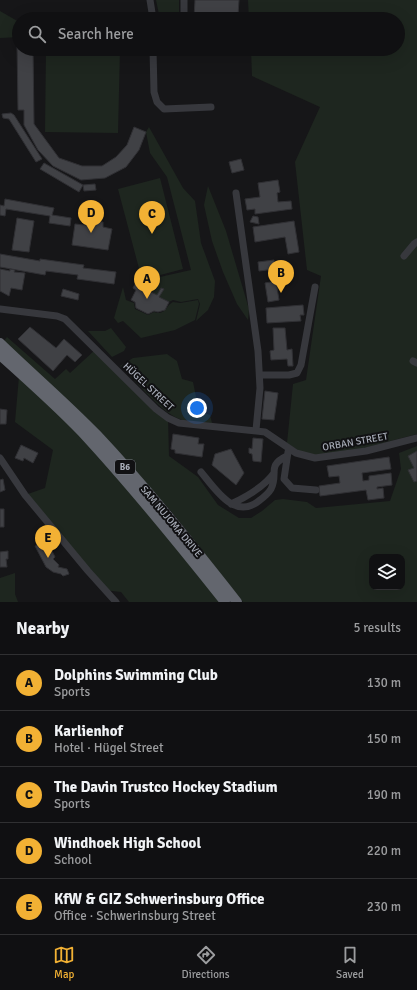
<!DOCTYPE html>
<html lang="en">
<head>
<meta charset="utf-8">
<style>
  body { margin:0; font-family:Signika,sans-serif; background:#1e1e20; color:#f1f3f6 }
  .controls { position:absolute; right:12px; bottom:12px; display:grid; overflow:hidden; border-radius:8px; box-shadow:0 4px 16px #0002 }
  .controls button { width:36px; height:36px; display:grid; place-items:center; padding:0; border:0; border-bottom:1px solid #303032; background:#101012; color:#f1f3f6; font:20px sans-serif }
  .you { position:absolute; left:197px; top:408px; width:14px; height:14px; margin:-10px; border:3px solid #fff; border-radius:50%; background:#1a73e8; box-shadow:0 0 0 6px #1a73e833 }
  .badge { display:grid; place-items:center; width:26px; height:26px; border-radius:50%; background:#f2b134; color:#111; font-size:13px; font-weight:700 }
  .pin { position:absolute; translate:-50% -33px; filter:drop-shadow(0 1px 2px #0008) }
  .pin::after { content:''; position:absolute; top:21px; width:14px; height:12px; background:inherit; clip-path:polygon(0 0,100% 0,50% 100%) }
  .list { margin:0; padding:0; list-style:none }
  h2 { display:flex; justify-content:space-between; align-items:center; height:52px; margin:0; padding:0 16px; font-size:17px }
  h2 small { font-size:13px; font-weight:400; color:#9c9d9f }
  .list li { display:grid; grid-template-columns:26px 1fr auto; gap:12px; align-items:center; box-sizing:border-box; height:56px; padding:0 16px; border-top:1px solid #303032 }
  .list b { display:block; font-size:15px; white-space:nowrap }
  .list p { margin:0; font-size:13px; white-space:nowrap; color:#9c9d9f }
  .list em { font-size:13px; font-style:normal; color:#9c9d9f }
  .icon { flex:none; width:22px; height:22px; fill:none; stroke:currentColor; stroke-width:2; stroke-linecap:round; stroke-linejoin:round }
  .map { position:relative; flex:none; width:417px; height:602px; overflow:hidden }
  .search { position:absolute; background:#101012; box-shadow:0 4px 16px #0002; left:12px; right:12px; top:12px; height:44px; display:flex; align-items:center; gap:10px; box-sizing:border-box; padding:0 14px; border-radius:22px; color:#9c9d9f; font-size:15px }
  .sheet { height:332px; background:#101012 }
  nav { display:flex; justify-content:space-around; align-items:center; box-sizing:border-box; height:56px; border-top:1px solid #303032; background:#101012; font-size:11px; color:#9c9d9f }
  nav a { display:grid; justify-items:center; gap:2px }
  nav .on { color:#f2b134 }
  .map>svg:first-child { display:block }
</style>
</head>
<body>
<div class="map">
<svg width="417" height="602" viewBox="0 0 417 602">
  <rect width="100%" height="100%" fill="#161618"/>
  <!-- green -->
  <path fill="#1e261f" fill-rule="evenodd" d="M156 0H179V18L174 19H160Z
    M248 0H417V434L357 450 329 455H309L299 451 287 443 293 384 306 380 321 276 307 270 295 162 320 107 252 76 251 49H398V19H249Z
    M0 11 19 22V37L0 38Z
    M46 49H120L118 133 45 132Z
    M149 127 183 188 195 201 201 243 215 281 214 297 208 310 196 321 200 304 198 299 181 302 173 300 169 302 159 297 163 289 161 288 157 295 139 286 142 281 191 270 167 177 150 153 146 132Z
    M160 178 183 269 145 279 141 276 118 189Z
    M208 186 226 231 249 309 248 320 237 304 223 272 212 241 204 205Z
    M123 287 126 300 134 303 135 309 148 315 154 312C166 316 165 306 173 302L180 303 198 300 199 304 195 320 175 330 141 338 123 321 118 323 114 318Z
    M111 328 126 347 124 351 112 357 88 331H105Z
    M7 337 55 379 66 369 70 373 96 349 168 418 169 456 198 477 218 505 239 518H251L262 511 275 500 283 499 307 502 316 508 390 501 401 469 399 453 417 446V602H243L171 511 100 433 4 341ZM372 557H402V587H372Z
    M167 354 177 361 182 379 193 382 199 411 210 415 212 423C200 422 185 422 175 417 158 408 135 380 120 366L133 358Z
    M19 376 76 429 225 602H129L121 592 104 590 25 495 45 488 53 450 15 422Z
    M15 573V594L18 602H0V578Z"/>
  <!-- building -->
  <path fill="#404145" stroke="#303034" d="M195 0H239L238 16H232V19L194 18Z
    M17 43H19V49H33L34 124 59 158 82 166H102L116 157 127 145 134 127 146 132 139 150 126 167 105 178 81 180 53 166 38 150 24 125V110H18Z
    M11 113 14 115 42 159 36 162 9 119 3 118 2 114Z
    M241 159 244 170 232 173 229 162Z
    M44 163 83 185 79 192 40 169Z
    M278 180 280 192 277 193 278 202 291 201 292 209 255 214V209L247 210 245 199 260 197 258 183Z
    M95 184 96 190 84 191 83 185Z
    M5 199 54 208 52 215 71 218 70 226 49 223 50 216 6 209 5 216 0 215V205L4 206Z
    M253 216 258 217 259 224 250 222Z
    M17 218 34 221 29 252 12 250Z
    M95 221 103 222V227L112 229 108 250 72 245 75 224 94 226Z
    M294 221 299 252 288 254 285 237 255 242 253 227Z
    M0 254 40 261V259L84 265 83 268 116 272 114 284 77 279 78 275 46 271 45 275 0 267Z
    M274 260 275 269 259 271 258 262Z
    M0 269 10 271V269L15 270 14 272 25 273 22 290 11 288 9 296 0 291Z
    M283 273 284 279 276 281 275 275Z
    M276 281 279 300 268 302 265 283Z
    M135 284 157 295 161 288 164 289 159 297 169 302 165 310 158 312 154 311 148 314 136 308 135 302 131 300 136 290 133 288Z
    M63 289 79 294 78 300 61 296Z
    M303 305 304 315H300L301 321 267 323 266 308Z
    M30 327 56 348 64 339 82 355 75 362 67 355 53 371 18 339Z
    M273 328H285L287 350 292 349 293 366H288L287 359 271 360 270 351 274 350Z
    M265 391 278 393 274 420 262 419Z
    M0 409 7 410 6 424H0Z
    M173 434 199 438 198 444H204L202 457 175 453V450L171 449Z
    M253 438 263 439 261 462 253 461 252 454 249 453V448L252 449Z
    M21 445 38 453 33 463 24 458 23 461 15 458Z
    M231 449 244 473 236 485 212 465 215 454Z
    M417 451V481L414 482 408 470 414 468 408 456Z
    M389 457 391 469 362 473 363 481 369 480V476L391 473 392 485 377 487V489L383 488 384 498 368 500 366 490 320 496 319 486 340 483 339 476 329 477 327 466Z
    M3 479 5 490 0 492V480Z
    M0 509H4V527H0Z
    M47 541 55 557 53 559 59 565 58 567 67 569 69 574 63 576 61 574 53 572 46 567 35 546Z
    M8 551V559H6L7 567H0V552Z"/>
  <g fill="none" stroke-linecap="round" stroke-linejoin="round">
    <!-- minor -->
    <path stroke="#37383d" stroke-width="7" d="M150 0 153 19
      M184 19V0
      M153 49 154 92 157 102 164 109 211 107
      M236 193 258 351 260 388 256 430
      M404 256 414 244 417 242
      M0 309 57 316 65 319 156 409 168 418 179 423 265 432 296 453 315 458 366 451 417 438
      M413 361 417 363
      M260 375H289L297 373 301 365 315 287
      M288 452 284 479 292 488 316 490
      M0 458 25 495 88 571 116 602
      M201 472C216 490 235 521 260 500 264 497 268 494 271 489 279 473 266 466 287 456
      M231 504C246 497 264 487 274 473"/>
    <!-- highway -->
    <path stroke="#63666e" stroke-width="10" d="M0 343C32 374 66 403 97 435 147 488 192 545 237 602
      M0 355C28 380 56 405 82 432 132 486 179 544 225 602"/>
  </g>
  <g text-anchor="middle" stroke-width="4" stroke-linejoin="round" paint-order="stroke">
    <!-- shield labels -->
    <rect fill="#111113" stroke="#7b7e86" stroke-width="1" x="115" y="460" width="20" height="14" rx="3"/>
    <g font-size="9" font-weight="bold" fill="#a8adb8">
      <text x="125" y="470">B6</text>
    </g>
    <!-- street labels -->
    <g font-size="10" fill="#a8adb8" stroke="#111113">
      <text transform="translate(149 386) rotate(43)" y="4">HÜGEL STREET</text>
      <text transform="translate(355 441) rotate(-10)" y="4">ORBAN STREET</text>
      <text transform="translate(172 521) rotate(50)" y="4">SAM NUJOMA DRIVE</text>
    </g>
  </g>
</svg>
<div class="controls">
<button><svg class="icon" aria-label="layers" viewBox="0 0 24 24"><path d="M12 4l9 5-9 5-9-5zM3 14l9 5 9-5"/></svg></button>
</div>
<div class="you"></div>
<div class="pin badge" style="left:147px;top:299px">A</div>
<div class="pin badge" style="left:281px;top:293px">B</div>
<div class="pin badge" style="left:152px;top:234px">C</div>
<div class="pin badge" style="left:91px;top:233px">D</div>
<div class="pin badge" style="left:48px;top:558px">E</div>
<div class="search"><svg class="icon" aria-label="search" viewBox="0 0 24 24"><circle cx="10" cy="10" r="6"/><path d="M15 15l6 6"/></svg>Search here</div>
</div>
<section class="sheet">
<h2>Nearby<small>5 results</small></h2>
<ul class="list">
<li><span class="badge">A</span><div><b>Dolphins Swimming Club</b><p>Sports</p></div><em>130 m</em></li>
<li><span class="badge">B</span><div><b>Karlienhof</b><p>Hotel · Hügel Street</p></div><em>150 m</em></li>
<li><span class="badge">C</span><div><b>The Davin Trustco Hockey Stadium</b><p>Sports</p></div><em>190 m</em></li>
<li><span class="badge">D</span><div><b>Windhoek High School</b><p>School</p></div><em>220 m</em></li>
<li><span class="badge">E</span><div><b>KfW &amp; GIZ Schwerinsburg Office</b><p>Office · Schwerinsburg Street</p></div><em>230 m</em></li>
</ul>
</section>
<nav>
<a class="on"><svg class="icon" aria-label="map" viewBox="0 0 24 24"><path d="M3 6l6-2 6 2 6-2v14l-6 2-6-2-6 2zM9 4v14M15 6v14"/></svg>Map</a>
<a><svg class="icon" aria-label="directions" viewBox="0 0 24 24"><path d="M12 3l9 9-9 9-9-9zM9 14v-3h6M13 9l2 2-2 2"/></svg>Directions</a>
<a><svg class="icon" aria-label="saved" viewBox="0 0 24 24"><path d="M7 4h10v16l-5-4-5 4z"/></svg>Saved</a>
</nav>
</body>
</html>
